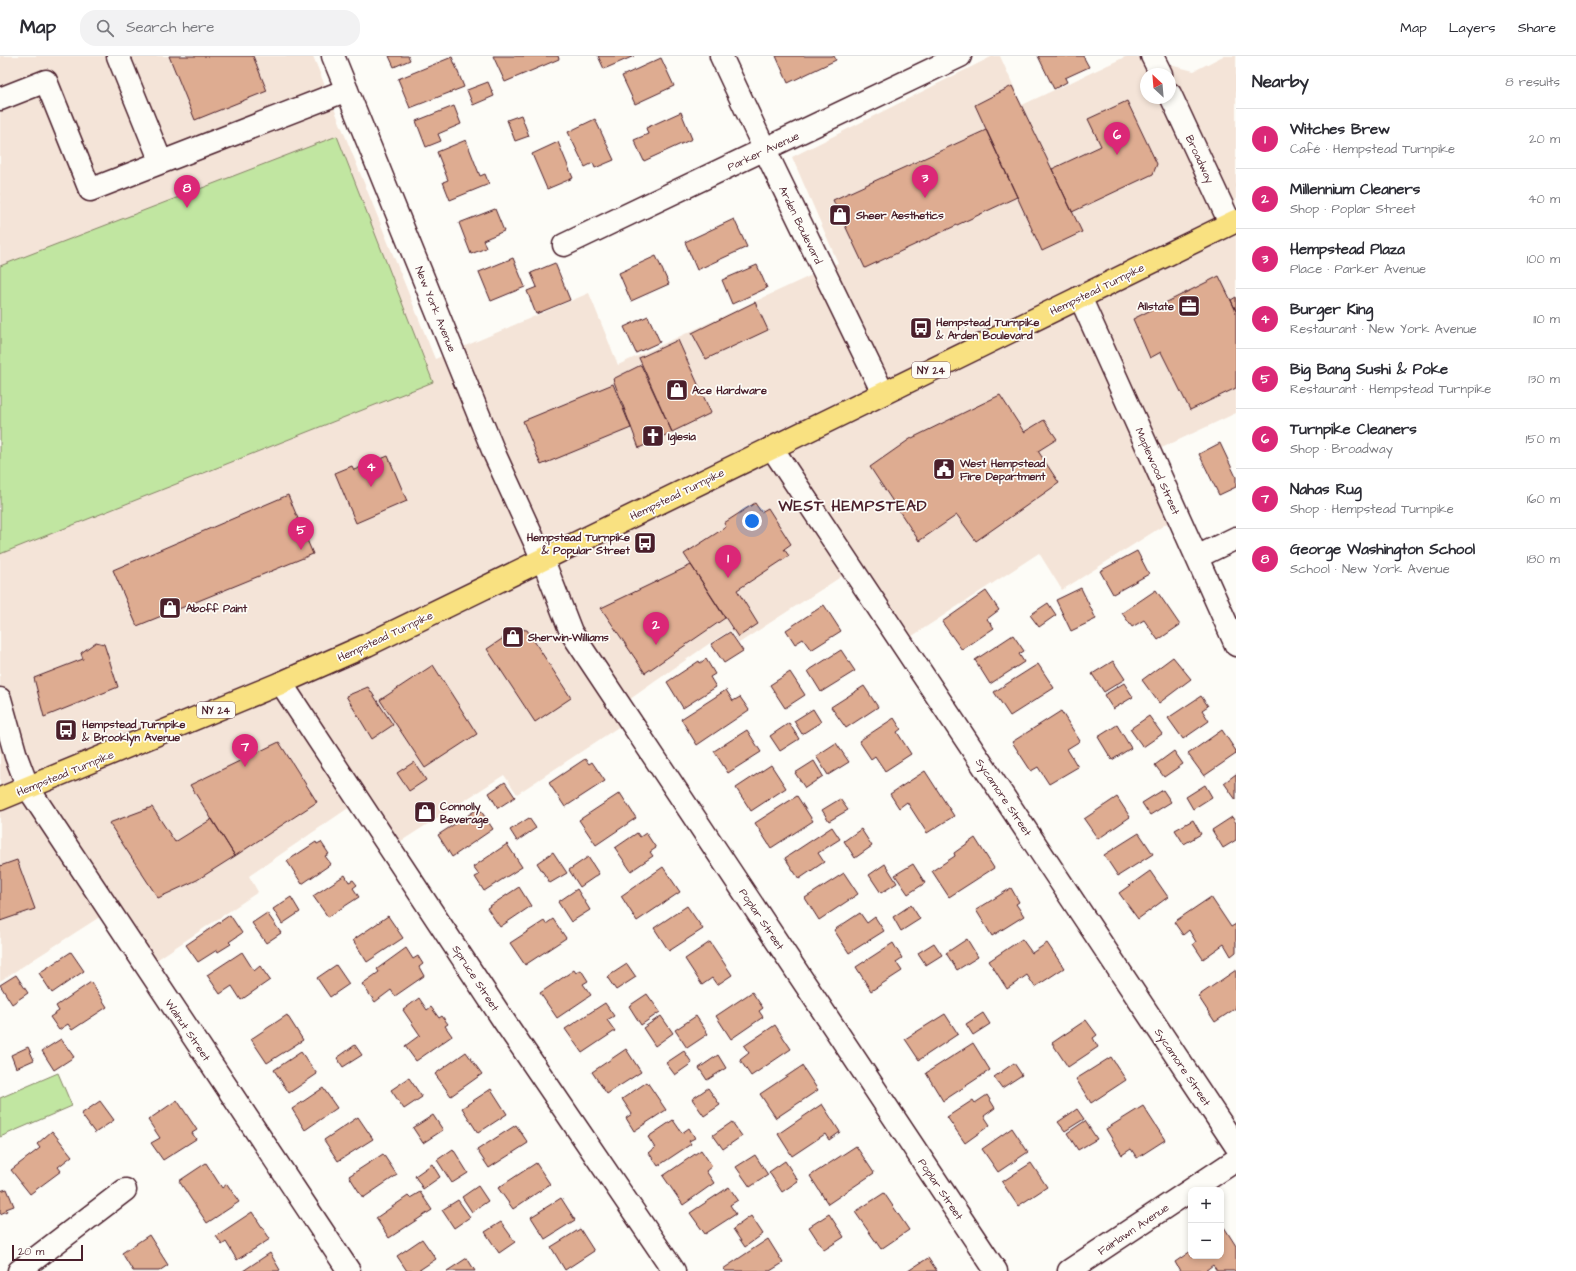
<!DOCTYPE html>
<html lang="en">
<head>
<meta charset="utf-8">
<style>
  body { margin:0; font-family:"Architects Daughter",sans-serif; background:#f2f2f3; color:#2b2b33 }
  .controls { position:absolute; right:12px; bottom:12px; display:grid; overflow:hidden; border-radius:8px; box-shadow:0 2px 6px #0003 }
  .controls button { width:36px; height:36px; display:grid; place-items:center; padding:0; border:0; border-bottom:1px solid #e1e1e2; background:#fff; color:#2b2b33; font:20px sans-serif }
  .compass { position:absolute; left:1140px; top:12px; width:36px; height:36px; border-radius:50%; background:#fff; box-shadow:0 2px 6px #0003; rotate:334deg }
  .scale { position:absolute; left:12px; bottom:10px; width:71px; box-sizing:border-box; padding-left:4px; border:2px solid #4a1f2b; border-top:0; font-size:11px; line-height:14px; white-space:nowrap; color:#4a1f2b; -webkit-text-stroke:3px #fdfcf7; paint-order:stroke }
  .you { position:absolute; left:752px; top:465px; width:14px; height:14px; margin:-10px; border:3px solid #fff; border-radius:50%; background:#1a73e8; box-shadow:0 0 0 6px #1a73e833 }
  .badge { display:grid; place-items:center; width:26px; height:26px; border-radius:50%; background:#db2777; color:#fff; font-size:13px; font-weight:700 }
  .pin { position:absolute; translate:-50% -33px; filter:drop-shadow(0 1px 2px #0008) }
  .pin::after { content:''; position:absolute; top:21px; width:14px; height:12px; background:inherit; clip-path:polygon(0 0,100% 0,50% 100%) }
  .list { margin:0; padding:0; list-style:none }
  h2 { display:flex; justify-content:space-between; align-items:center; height:52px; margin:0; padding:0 16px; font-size:17px }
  h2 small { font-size:13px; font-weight:400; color:#7c7c81 }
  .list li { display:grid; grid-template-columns:26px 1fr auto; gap:12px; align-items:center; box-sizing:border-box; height:60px; padding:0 16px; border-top:1px solid #e1e1e2 }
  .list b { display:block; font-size:15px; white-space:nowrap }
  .list p { margin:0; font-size:13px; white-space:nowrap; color:#7c7c81 }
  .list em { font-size:13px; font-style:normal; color:#7c7c81 }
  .icon { flex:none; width:22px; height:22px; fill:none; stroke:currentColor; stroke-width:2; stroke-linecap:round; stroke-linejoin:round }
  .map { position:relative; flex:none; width:1236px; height:1215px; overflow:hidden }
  header { display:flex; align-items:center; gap:24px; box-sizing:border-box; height:56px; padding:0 20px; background:#fff; border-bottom:1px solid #e1e1e2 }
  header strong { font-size:19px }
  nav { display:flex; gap:22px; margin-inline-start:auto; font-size:14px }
  .search { width:280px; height:36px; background:#f2f2f3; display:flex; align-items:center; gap:10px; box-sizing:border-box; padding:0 14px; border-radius:16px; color:#7c7c81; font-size:15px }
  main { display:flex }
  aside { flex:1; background:#fff }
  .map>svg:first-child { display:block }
</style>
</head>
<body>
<header>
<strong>Map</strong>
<div class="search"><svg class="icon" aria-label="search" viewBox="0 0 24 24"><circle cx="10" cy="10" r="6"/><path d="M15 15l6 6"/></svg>Search here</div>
<nav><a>Map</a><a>Layers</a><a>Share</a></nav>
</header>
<main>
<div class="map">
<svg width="1236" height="1215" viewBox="0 0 1236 1215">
  <rect width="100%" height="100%" fill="#fdfcf7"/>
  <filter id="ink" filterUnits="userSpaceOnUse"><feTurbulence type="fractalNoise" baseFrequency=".025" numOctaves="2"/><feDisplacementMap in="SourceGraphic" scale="8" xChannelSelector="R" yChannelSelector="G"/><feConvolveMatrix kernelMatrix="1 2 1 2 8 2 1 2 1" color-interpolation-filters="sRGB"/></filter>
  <g filter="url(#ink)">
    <!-- built -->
    <path fill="#f4e4d8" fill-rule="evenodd" d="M0 0H313L435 303 589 237 618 309 838 207 792 101 993 0H1000L1022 49 1127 0H1134L1194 15 1223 0H1236V357L1153 396 1180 459 1062 534 1039 497 903 586 856 511 739 587 731 574 710 587 623 648 632 662 517 738 504 719 392 791 360 744 249 820 258 836 149 909 109 855 0 925ZM1146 18H1170V42H1146Z"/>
    <!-- green -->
    <path fill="#c1e6a1" stroke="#868266" d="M337 80 433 326 0 498V210Z
      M58 1017 72 1050 0 1081V1042Z"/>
    <!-- building -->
    <path fill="#deac91" stroke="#4a1f2b" d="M169 0H253L267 35 195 64Z
      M389 0H408L410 4 394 11Z
      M493 0H558L559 3 505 26Z
      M598 0H634L604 13Z
      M776 0H834L836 4 788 27Z
      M1038 0H1083L1089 11 1065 22 1067 26 1054 33Z
      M452 1 464 31 410 52 398 23Z
      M661 2 674 30 635 48 622 20Z
      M488 26 494 40 473 49 467 34Z
      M1012 30 1082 176 1042 195 975 49Z
      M1127 45 1157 108 1153 118 1072 156 1052 113 1101 90 1088 63Z
      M454 50 461 68 438 78 441 85 426 91 416 65Z
      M681 56 692 83 644 105 634 84 648 78 646 72Z
      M521 59 529 80 515 85 507 64Z
      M595 63 614 104 595 112 593 107 585 111 568 76Z
      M986 74 1017 141 865 212 833 144Z
      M466 84 480 120 485 118 489 128 450 144 443 126 448 124 437 96Z
      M558 86 573 122 547 133 532 98Z
      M495 153 504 175 483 184 486 192 471 198 459 167Z
      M734 163 747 191 697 214 685 186Z
      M656 200 669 228 631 245 619 217Z
      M513 202 525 231 491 245 479 216Z
      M555 207 570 244 536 258 527 235 537 231 531 217Z
      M757 209 767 232 732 248 722 224Z
      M1219 220 1236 255V332L1190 354 1161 296 1150 302 1133 263Z
      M1236 241V255L1231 244Z
      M755 246 768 274 706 303 692 277Z
      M648 260 660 286 636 297 624 271Z
      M678 284 711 357 672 376 639 302Z
      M641 309 672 376 639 392 613 323Z
      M613 328 631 372 541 409 523 365Z
      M1000 339 1024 376 1044 364 1057 383 1038 395 1059 427 976 485 957 459 919 485 870 411 910 383Z
      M1220 387 1236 421V431L1219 439 1199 398Z
      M388 400 407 445 356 467 335 417 352 410 354 414Z
      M288 439 313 498 137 570 113 514Z
      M755 447 761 456 768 452 791 488 784 493 789 500 737 534 758 568 738 581 684 498 726 471 724 467Z
      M1137 495 1149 518 1113 538 1100 515Z
      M691 509 725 562 645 617 601 552Z
      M1081 532 1096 563 1071 575 1056 544Z
      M1156 534 1180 569 1158 584 1144 564 1132 571 1122 557Z
      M986 535 999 554 987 563 994 572 962 594 942 566Z
      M1048 547 1056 559 1039 571 1030 559Z
      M824 549 841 575 811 594 803 583 795 588 786 574Z
      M517 573 527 574 571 642 535 666 487 593Z
      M730 576 743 595 724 607 711 588Z
      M1013 579 1024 595 1019 598 1024 606 990 628 975 604Z
      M96 586 104 588 118 631 44 661 34 622 83 603 81 597Z
      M841 594 855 615 821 636 808 615Z
      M1173 601 1191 623 1159 647 1142 624Z
      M706 603 715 618 710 621 716 631 683 652 667 626 699 605 700 607Z
      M1113 605 1125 623 1104 636 1092 618Z
      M1038 608 1054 632 1010 660 994 636Z
      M433 609 477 678 425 712 380 644Z
      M790 616 805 639 785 652 770 629Z
      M1124 627 1133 641 1113 653 1104 639Z
      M864 630 878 651 846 672 831 651Z
      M368 631 393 669 372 683 346 640Z
      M726 634 733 645 740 641 749 654 697 689 681 663Z
      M1201 640 1208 650 1202 654 1209 665 1183 683 1168 662Z
      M813 653 821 666 802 678 794 665Z
      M1061 655 1080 685 1067 693 1078 711 1049 728 1038 711 1031 715 1012 686Z
      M1149 660 1162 678 1143 691 1130 673Z
      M894 662 901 673 897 676 911 698 885 715 875 700 871 703 859 685Z
      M789 667 799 683 780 695 770 680Z
      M1117 669 1131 692 1112 704 1098 681Z
      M747 674 761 696 728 717 714 695Z
      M1222 674 1236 695V698L1204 720 1188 698Z
      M279 686 317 746 235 800 190 729Z
      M836 687 849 706 828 719 816 700Z
      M1174 695 1183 708 1164 721 1155 709Z
      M585 703 589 708 592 706 605 725 565 751 549 727Z
      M814 705 823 720 805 732 795 717Z
      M414 706 426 724 409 735 397 717Z
      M771 709 786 732 751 755 736 732Z
      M925 715 954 760 927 777 907 746 899 752 890 738Z
      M1236 718V744L1224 727Z
      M505 726 515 741 498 752 489 737Z
      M1205 729 1212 741 1193 753 1186 741Z
      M1163 734 1171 746 1150 759 1142 747Z
      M620 737 636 762 596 789 579 764Z
      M797 740 813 765 771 792 755 767Z
      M1117 741 1130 761 1098 783 1084 763Z
      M840 743 848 754 829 765 822 754Z
      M152 751 175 786 212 763 235 800 197 824 158 842 109 767Z
      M479 752 493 773 452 801 438 779Z
      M1232 761 1236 767V784L1223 792 1212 774Z
      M529 762 536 772 517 785 510 774Z
      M1193 764 1201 778 1184 788 1175 774Z
      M832 771 840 783 818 797 824 806 799 823 785 802Z
      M861 773 872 790 855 802 844 785Z
      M637 777 640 781 646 777 656 792 650 796 653 800 631 815 615 792Z
      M1139 777 1153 798 1118 820 1104 799Z
      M975 782 994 812 949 841 932 815 955 800 954 797Z
      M316 786 317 788 321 786 329 798 325 800 331 808 302 828 287 805Z
      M507 788 522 811 484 835 475 821 479 819 473 811Z
      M553 796 567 817 550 827 537 807Z
      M588 801 599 818 580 831 569 814Z
      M17 804 35 853 0 865V810Z
      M885 808 897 827 881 837 869 819Z
      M913 808 925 827 908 838 895 819Z
      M663 811 680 836 637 865 621 840Z
      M1150 815 1168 841 1138 863 1119 837Z
      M844 817 858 838 819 864 805 842Z
      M345 819 349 826 353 824 357 829 353 832 359 841 328 861 313 840Z
      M519 831 531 850 500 871 487 852Z
      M1011 832 1019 846 1016 848 1024 860 992 880 976 854Z
      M577 833 590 854 571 866 558 846Z
      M291 841 300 856 282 868 273 853Z
      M1211 841 1231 871 1236 868V896L1231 900 1224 888 1203 903 1193 888 1196 886 1189 874 1183 879 1174 866Z
      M911 849 920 863 901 875 893 861Z
      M687 850 703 873 669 895 654 872Z
      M267 857 281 877 266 887 252 867Z
      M860 857 867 867 875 861 884 875 849 897 834 874Z
      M230 859 242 877 229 886 231 888 218 896 217 894 198 906 186 889Z
      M388 860 403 882 367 906 353 884Z
      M553 863 566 882 525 909 510 887 544 865 546 868Z
      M967 883 978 901 957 914 946 897Z
      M1022 883 1032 897 1047 887 1064 912 1035 931 1027 919 1007 933 989 905Z
      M710 886 732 919 717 929 712 922 702 929 685 903Z
      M893 887 902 902 896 906 902 915 871 935 856 911Z
      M934 887 942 899 926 909 918 897Z
      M406 892 413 903 418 900 423 908 419 911 424 920 395 940 391 934 375 946 362 928 379 916 377 913Z
      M71 896 84 915 52 937 39 917Z
      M242 896 254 915 260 910 270 924 241 944 232 930 220 938 207 919Z
      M627 908 636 921 616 934 607 921Z
      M336 909 349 928 330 941 317 922Z
      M574 914 576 917 581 914 588 925 583 928 591 939 557 962 540 937Z
      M1236 914V952L1215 966 1198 940Z
      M16 919 28 937 12 948 0 929Z
      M91 926 107 951 72 974 68 968 59 974 50 961 59 955 56 950Z
      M752 936 763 952 759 955 763 961 731 983 716 960Z
      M647 938 660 956 641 969 629 950Z
      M419 942 427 954 431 951 439 962 442 960 448 968 445 970 452 980 416 1005 405 990 420 979 403 954Z
      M605 947 614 960 607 964 615 975 582 997 565 973Z
      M983 957 990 968 973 979 966 968Z
      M945 958 958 978 919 1004 905 983Z
      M287 959 303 984 267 1007 251 983Z
      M661 960 673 977 655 990 643 972Z
      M696 960 708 978 687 992 675 974Z
      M1086 964 1097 979 1093 982 1098 991 1068 1011 1052 987Z
      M775 969 791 993 751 1020 740 1004 749 997 744 990Z
      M61 983 74 1001 54 1014 42 995Z
      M973 987 990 1014 943 1045 926 1017Z
      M355 989 362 999 343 1011 337 1002Z
      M28 991 34 1004 16 1012 11 999Z
      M626 993 641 1016 607 1038 592 1016Z
      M684 995 692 1007 675 1019 666 1007Z
      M301 996 317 1018 289 1037 274 1014Z
      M466 996 482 1018 451 1040 435 1018Z
      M718 999 726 1012 707 1024 699 1012Z
      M1111 1001 1126 1024 1091 1047 1076 1023Z
      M1014 1007 1022 1019 1002 1032 994 1021Z
      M802 1010 818 1034 776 1062 760 1038Z
      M409 1022 422 1041 404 1053 391 1034Z
      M647 1026 666 1054 634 1075 626 1062 632 1058 622 1043Z
      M323 1032 337 1052 305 1074 292 1053Z
      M708 1032 720 1049 704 1060 692 1043Z
      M491 1033 507 1058 478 1077 462 1052Z
      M987 1039 995 1052 984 1060 990 1069 965 1087 947 1061 973 1044 975 1047Z
      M177 1044 197 1074 192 1077 196 1083 163 1104 151 1087 160 1082 148 1064Z
      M100 1045 114 1064 95 1077 81 1058Z
      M822 1048 840 1076 829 1084 825 1078 792 1100 778 1078Z
      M1143 1050 1165 1084 1137 1102 1131 1093 1122 1099 1106 1073Z
      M1077 1053 1084 1063 1065 1075 1058 1066Z
      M433 1059 443 1074 423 1087 413 1072Z
      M358 1061 373 1083 338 1105 324 1084Z
      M673 1064 682 1077 689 1072 695 1082 689 1085 691 1088 658 1110 649 1097 655 1092 648 1081Z
      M1085 1065 1097 1083 1078 1094 1067 1077Z
      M732 1066 742 1080 723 1093 713 1079Z
      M516 1069 528 1087 489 1112 477 1094Z
      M1012 1072 1028 1096 998 1116 982 1093Z
      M52 1075 72 1100 58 1111 61 1115 30 1138 11 1114 40 1092 37 1088Z
      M856 1090 874 1117 828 1148 810 1120Z
      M453 1093 468 1117 452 1127 437 1104Z
      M701 1094 712 1110 706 1115 714 1127 683 1149 663 1120Z
      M383 1098 397 1119 363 1142 349 1120Z
      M755 1099 768 1119 750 1131 736 1111Z
      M785 1105 798 1125 782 1136 769 1116Z
      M206 1107 222 1132 227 1128 239 1146 207 1167 179 1125Z
      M536 1107 550 1128 513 1153 498 1132Z
      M1031 1107 1047 1131 1018 1150 1002 1126Z
      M432 1108 440 1121 423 1133 415 1120Z
      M478 1130 488 1145 472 1156 462 1141Z
      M729 1131 738 1144 730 1149 736 1158 705 1178 690 1157Z
      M7 1133 14 1150 6 1153 7 1155 0 1158V1135Z
      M420 1136 432 1154 389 1182 376 1162 408 1140 410 1142Z
      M884 1137 909 1174 881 1193 855 1156Z
      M561 1142 575 1164 545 1183 531 1161Z
      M458 1144 470 1161 454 1172 442 1154Z
      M252 1156 270 1183 237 1204 226 1186 222 1189 216 1180Z
      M829 1158 844 1181 824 1194 809 1171Z
      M751 1160 763 1178 745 1191 733 1173Z
      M501 1166 515 1186 499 1197 485 1176Z
      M1224 1171 1236 1190V1215H1217L1213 1209 1205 1215H1180L1175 1206 1191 1195V1200H1221V1173Z
      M580 1173 594 1195 565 1214 551 1191Z
      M149 1179 168 1209 159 1215H133L122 1197Z
      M422 1183 436 1203 418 1215H407L397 1200Z
      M768 1183 783 1207 770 1215H725L723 1213Z
      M270 1197 280 1214 278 1215H243Z
      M467 1202 475 1215H447Z
      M928 1202 937 1215H908Z"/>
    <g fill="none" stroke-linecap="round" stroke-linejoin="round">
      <!-- minor casing -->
      <g stroke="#4a1f2b" stroke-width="25">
        <path id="minor" d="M118 0 161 106
          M333 0 495 399 543 504 571 576 996 1215
          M721 0 765 94 883 337
          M1152 0 1161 18
          M1170 38 1230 167
          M0 43 46 25 90 134 347 34
          M564 189 960 0
          M1080 241 1236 589
          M772 392 1236 1090
          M1197 501 1236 482
          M281 627 504 965 674 1215
          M0 643 16 700 28 732 349 1215
          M19 1215 125 1134
          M1069 1215 1236 1104"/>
      </g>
      <!-- major casing -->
      <g stroke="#4a1f2b" stroke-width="25">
        <path id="major" d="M0 743 281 627 367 589 819 369 1236 165"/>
      </g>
      <!-- minor -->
      <use href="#minor" stroke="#fdfcf7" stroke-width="22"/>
      <!-- major -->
      <use href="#major" stroke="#f9e181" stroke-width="22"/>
    </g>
  </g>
  <!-- icons -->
  <defs>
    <g id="shop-square" transform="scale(1.15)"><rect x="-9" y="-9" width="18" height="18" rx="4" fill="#4a1f2b" stroke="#fdfcf7"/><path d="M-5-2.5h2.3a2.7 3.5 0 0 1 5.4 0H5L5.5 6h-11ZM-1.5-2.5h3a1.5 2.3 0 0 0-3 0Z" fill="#fff"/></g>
    <g id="office-square" transform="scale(1.15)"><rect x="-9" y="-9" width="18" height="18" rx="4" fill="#4a1f2b" stroke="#fdfcf7"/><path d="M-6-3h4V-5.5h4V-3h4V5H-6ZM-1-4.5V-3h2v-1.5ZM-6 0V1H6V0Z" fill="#fff"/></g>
    <g id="bus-square" transform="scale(1.15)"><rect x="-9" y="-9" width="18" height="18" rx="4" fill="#4a1f2b" stroke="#fdfcf7"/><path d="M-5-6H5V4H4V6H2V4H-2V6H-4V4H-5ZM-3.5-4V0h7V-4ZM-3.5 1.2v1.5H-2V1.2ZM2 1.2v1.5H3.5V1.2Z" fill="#fff"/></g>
    <g id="church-square" transform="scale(1.15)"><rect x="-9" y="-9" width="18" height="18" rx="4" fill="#4a1f2b" stroke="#fdfcf7"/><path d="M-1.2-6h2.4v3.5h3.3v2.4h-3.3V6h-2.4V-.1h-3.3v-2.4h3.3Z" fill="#fff"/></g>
    <g id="civic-square" transform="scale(1.15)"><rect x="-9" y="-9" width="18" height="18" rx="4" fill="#4a1f2b" stroke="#fdfcf7"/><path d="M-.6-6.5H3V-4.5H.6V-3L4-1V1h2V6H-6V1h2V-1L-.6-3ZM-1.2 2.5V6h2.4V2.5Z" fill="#fff"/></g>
  </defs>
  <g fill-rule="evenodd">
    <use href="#shop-square" x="840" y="159"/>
    <use href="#office-square" x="1189" y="250"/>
    <use href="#bus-square" x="921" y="272"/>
    <use href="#shop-square" x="677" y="334"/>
    <use href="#church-square" x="653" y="380"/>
    <use href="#civic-square" x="944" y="413"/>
    <use href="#bus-square" x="645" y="487"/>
    <use href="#shop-square" x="170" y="552"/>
    <use href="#shop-square" x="513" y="581"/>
    <use href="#bus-square" x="66" y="674"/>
    <use href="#shop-square" x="425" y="756"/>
  </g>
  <g text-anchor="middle" stroke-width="3.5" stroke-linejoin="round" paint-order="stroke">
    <!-- shield labels -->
    <g fill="#fdfcf7" stroke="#806168" stroke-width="1">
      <rect x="912" y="306" width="38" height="16" rx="3"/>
      <rect x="197" y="646" width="38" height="16" rx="3"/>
    </g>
    <g font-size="10" font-weight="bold" fill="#4a1f2b">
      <text x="931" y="318">NY 24</text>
      <text x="216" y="658">NY 24</text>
    </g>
    <!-- street labels -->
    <g font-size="11" fill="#4a1f2b" stroke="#fdfcf7">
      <text transform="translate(763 95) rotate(-25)" y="4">Parker Avenue</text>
      <text transform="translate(1200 103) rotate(65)" y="4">Broadway</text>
      <text transform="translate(801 169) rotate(64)" y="4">Arden Boulevard</text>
      <text transform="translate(1097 233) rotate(-26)" y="4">Hempstead Turnpike</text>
      <text transform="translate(436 253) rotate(68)" y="4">New York Avenue</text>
      <text transform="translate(1158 415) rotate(66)" y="4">Maplewood Street</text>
      <text transform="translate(677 438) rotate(-26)" y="4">Hempstead Turnpike</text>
      <text transform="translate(385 580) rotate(-25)" y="4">Hempstead Turnpike</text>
      <text transform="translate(65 717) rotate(-22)" y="4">Hempstead Turnpike</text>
      <text transform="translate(1004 741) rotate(56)" y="4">Sycamore Street</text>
      <text transform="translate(762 863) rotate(56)" y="4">Poplar Street</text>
      <text transform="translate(476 922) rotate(57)" y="4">Spruce Street</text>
      <text transform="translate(188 974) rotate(56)" y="4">Walnut Street</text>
      <text transform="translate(1183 1011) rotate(56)" y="4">Sycamore Street</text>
      <text transform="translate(941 1133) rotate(56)" y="4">Poplar Street</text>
      <text transform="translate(1133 1173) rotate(-34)" y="4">Fairlawn Avenue</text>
    </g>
    <!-- poi labels -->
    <g font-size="11" font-weight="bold" fill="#4a1f2b" stroke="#fdfcf7" text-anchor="start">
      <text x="856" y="163">Sheer Aesthetics</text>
      <text x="1174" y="254" text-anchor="end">Allstate</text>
      <text x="936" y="270">Hempstead Turnpike<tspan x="936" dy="13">&amp; Arden Boulevard</tspan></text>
      <text x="692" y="338">Ace Hardware</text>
      <text x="668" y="384">Iglesia</text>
      <text x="960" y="411">West Hempstead<tspan x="960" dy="13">Fire Department</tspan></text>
      <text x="630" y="485" text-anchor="end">Hempstead Turnpike<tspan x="630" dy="13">&amp; Popular Street</tspan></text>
      <text x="186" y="556">Aboff Paint</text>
      <text x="528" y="585">Sherwin-Williams</text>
      <text x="82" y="672">Hempstead Turnpike<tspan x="82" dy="13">&amp; Brooklyn Avenue</tspan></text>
      <text x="440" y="754">Connolly<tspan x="440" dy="13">Beverage</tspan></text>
    </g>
    <!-- district labels -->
    <g font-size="15" font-weight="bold" letter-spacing="1" fill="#4a1f2b" stroke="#fdfcf7">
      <text x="853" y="455">WEST HEMPSTEAD</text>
    </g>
  </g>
</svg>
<div class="controls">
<button>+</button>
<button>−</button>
</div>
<svg class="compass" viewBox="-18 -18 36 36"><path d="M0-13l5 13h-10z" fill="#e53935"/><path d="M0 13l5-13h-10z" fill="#7c7c81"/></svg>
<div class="scale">20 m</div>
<div class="you"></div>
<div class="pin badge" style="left:728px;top:522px">1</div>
<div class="pin badge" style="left:656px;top:589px">2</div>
<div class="pin badge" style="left:925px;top:142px">3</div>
<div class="pin badge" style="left:371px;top:431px">4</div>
<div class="pin badge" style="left:301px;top:494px">5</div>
<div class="pin badge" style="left:1117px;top:99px">6</div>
<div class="pin badge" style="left:245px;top:711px">7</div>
<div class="pin badge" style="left:187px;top:152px">8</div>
</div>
<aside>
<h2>Nearby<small>8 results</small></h2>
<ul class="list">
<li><span class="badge">1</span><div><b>Witches Brew</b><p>Café · Hempstead Turnpike</p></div><em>20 m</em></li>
<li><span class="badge">2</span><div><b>Millennium Cleaners</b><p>Shop · Poplar Street</p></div><em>40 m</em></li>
<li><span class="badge">3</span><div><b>Hempstead Plaza</b><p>Place · Parker Avenue</p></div><em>100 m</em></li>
<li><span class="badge">4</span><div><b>Burger King</b><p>Restaurant · New York Avenue</p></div><em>110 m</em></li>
<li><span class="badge">5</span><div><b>Big Bang Sushi &amp; Poke</b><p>Restaurant · Hempstead Turnpike</p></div><em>130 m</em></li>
<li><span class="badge">6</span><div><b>Turnpike Cleaners</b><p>Shop · Broadway</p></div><em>150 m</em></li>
<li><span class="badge">7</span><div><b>Nahas Rug</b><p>Shop · Hempstead Turnpike</p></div><em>160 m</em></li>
<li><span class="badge">8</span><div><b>George Washington School</b><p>School · New York Avenue</p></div><em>180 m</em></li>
</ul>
</aside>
</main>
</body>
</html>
